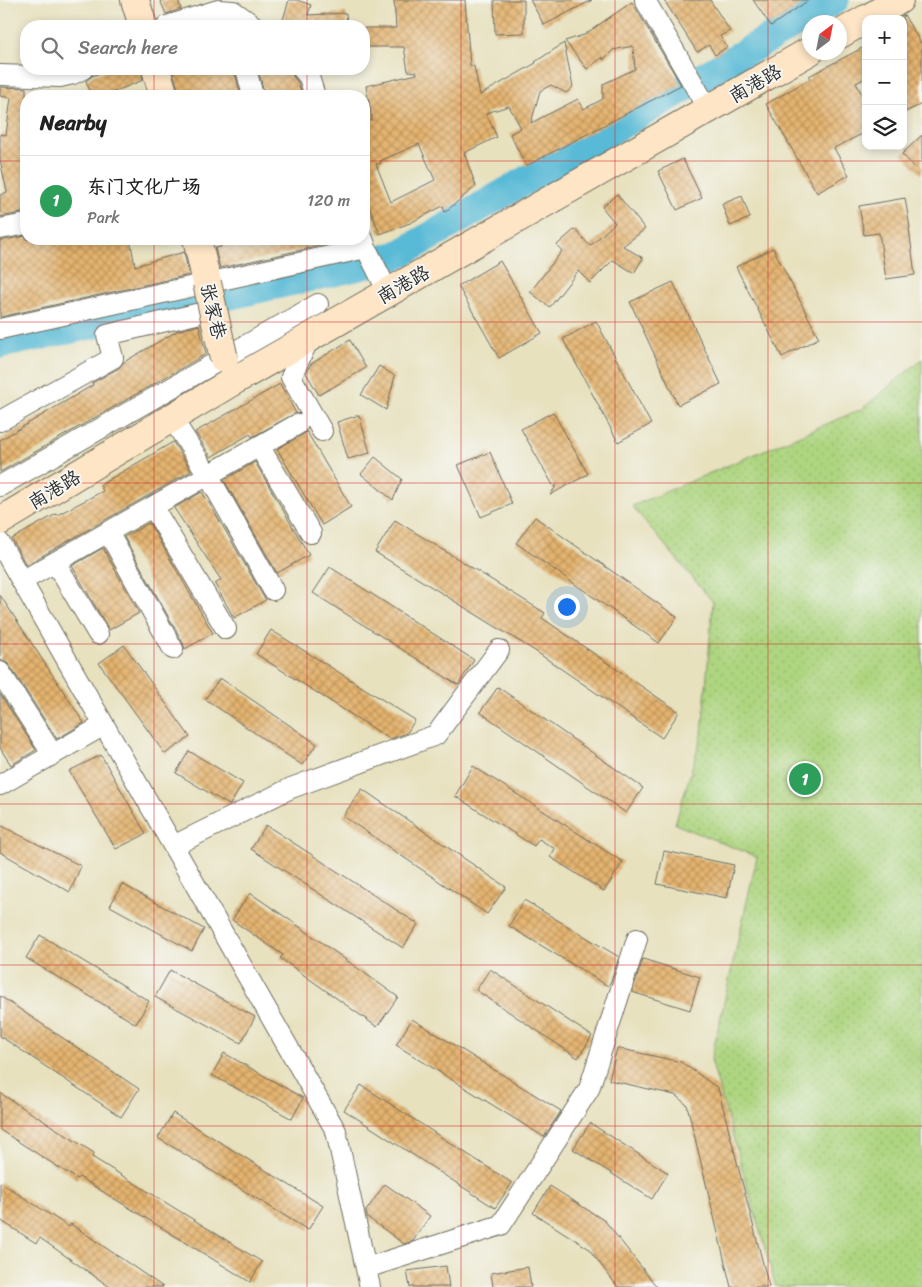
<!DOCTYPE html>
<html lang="en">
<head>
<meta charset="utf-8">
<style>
  body { margin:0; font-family:Sriracha,"LXGW WenKai TC",sans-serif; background:#f6f6f6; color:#222 }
  .controls { position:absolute; right:15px; top:15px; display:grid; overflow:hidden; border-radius:10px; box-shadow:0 2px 8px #0003 }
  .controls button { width:45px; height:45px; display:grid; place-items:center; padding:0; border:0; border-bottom:1px solid #e0e0e0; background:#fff; color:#222; font:25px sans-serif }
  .compass { position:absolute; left:802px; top:15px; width:45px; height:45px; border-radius:50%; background:#fff; box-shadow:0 2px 8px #0003; rotate:32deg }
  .you { position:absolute; left:566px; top:606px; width:18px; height:18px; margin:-12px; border:4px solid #fff; border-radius:50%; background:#1a73e8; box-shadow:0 0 0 8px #1a73e833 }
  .badge { display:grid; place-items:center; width:32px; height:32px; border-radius:50%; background:#2563eb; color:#fff; font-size:16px; font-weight:700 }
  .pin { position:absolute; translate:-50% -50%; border:2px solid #fff; box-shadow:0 1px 5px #0006 }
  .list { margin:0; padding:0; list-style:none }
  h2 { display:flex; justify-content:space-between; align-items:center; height:65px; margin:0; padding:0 20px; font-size:21px }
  h2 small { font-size:16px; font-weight:400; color:#767676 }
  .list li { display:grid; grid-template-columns:32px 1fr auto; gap:15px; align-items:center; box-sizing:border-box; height:90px; padding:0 20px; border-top:1px solid #e0e0e0 }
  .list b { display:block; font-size:19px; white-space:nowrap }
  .list p { margin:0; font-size:16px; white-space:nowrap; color:#767676 }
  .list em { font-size:16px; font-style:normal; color:#767676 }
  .icon { flex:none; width:28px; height:28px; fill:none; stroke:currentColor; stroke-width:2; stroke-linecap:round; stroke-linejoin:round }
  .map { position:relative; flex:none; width:922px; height:1287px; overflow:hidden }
  .search { position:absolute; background:#fff; box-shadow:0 2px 8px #0003; left:20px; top:20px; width:350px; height:55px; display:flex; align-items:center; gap:12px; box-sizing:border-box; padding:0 18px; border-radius:20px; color:#767676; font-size:19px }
  .panel { position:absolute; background:#fff; box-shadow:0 2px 8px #0003; left:20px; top:90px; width:350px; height:155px; border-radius:20px }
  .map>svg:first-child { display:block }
</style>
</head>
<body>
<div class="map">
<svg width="922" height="1287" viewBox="0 0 922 1287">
  <defs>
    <pattern id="park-dots" width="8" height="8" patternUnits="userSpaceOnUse" patternTransform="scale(1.25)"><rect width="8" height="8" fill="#aed580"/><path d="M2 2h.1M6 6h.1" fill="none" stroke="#96b76f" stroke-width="1.8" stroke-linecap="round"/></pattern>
    <pattern id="building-cross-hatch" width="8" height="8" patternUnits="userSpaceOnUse" patternTransform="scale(1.25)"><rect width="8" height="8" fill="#e5b46f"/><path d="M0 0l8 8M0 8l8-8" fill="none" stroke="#ba935b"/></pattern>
  </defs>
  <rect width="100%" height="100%" fill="#f6f6f2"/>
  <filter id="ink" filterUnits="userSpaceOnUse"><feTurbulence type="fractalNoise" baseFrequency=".02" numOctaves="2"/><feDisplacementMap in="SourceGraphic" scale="10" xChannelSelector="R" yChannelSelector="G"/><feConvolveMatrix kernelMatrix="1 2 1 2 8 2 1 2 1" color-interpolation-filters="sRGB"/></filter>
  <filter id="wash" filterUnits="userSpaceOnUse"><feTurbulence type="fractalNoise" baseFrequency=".0096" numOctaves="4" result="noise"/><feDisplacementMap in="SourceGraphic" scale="20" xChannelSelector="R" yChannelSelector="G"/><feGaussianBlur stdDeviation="1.12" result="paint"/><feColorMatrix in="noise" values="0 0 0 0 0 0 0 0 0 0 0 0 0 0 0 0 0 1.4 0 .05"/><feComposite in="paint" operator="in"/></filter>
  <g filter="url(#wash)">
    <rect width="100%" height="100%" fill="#e7e1be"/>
    <!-- park -->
    <path fill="url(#park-dots)" stroke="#6c8056" d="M922 359V1287H776L711 1060 757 857 675 824 702 735 713 602 632 506 862 409Z"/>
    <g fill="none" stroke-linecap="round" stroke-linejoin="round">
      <!-- river -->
      <path stroke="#58bad6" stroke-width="29" d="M0 344 191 304 356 267 398 255 835 0"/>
    </g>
    <g id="blocks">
      <!-- building -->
      <path fill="url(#building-cross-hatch)" fill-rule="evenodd" d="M160 0H178L181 9 166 14Z
        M289 0H297L311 5 308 15 346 13 347 26H281Z
        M394 0H465L470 66H474L480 95 536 63 535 62 564 43 573 87 566 93 551 85 540 91 531 123 578 99 584 109 603 99V84L635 69 633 46 613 50 603 60V57L587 69 565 41 584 35 632 2 681 85 526 166 510 134 521 128 509 106 486 113 497 137 464 153 476 186 445 212 443 206 410 223 380 234 364 194V123L372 120 366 86 417 74V72L408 71 404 47H364V28H396ZM419 144 435 180 391 202 376 164 381 163 380 161Z
        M494 0H524V33L495 34Z
        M530 0H592L544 25Z
        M664 0H710L730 31 720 36 727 47 715 55 709 45 697 52Z
        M753 0H809L771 26Z
        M904 15 922 45V104L903 113V16Z
        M866 46V78L856 83 866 102V132L834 148 849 175 817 193 766 104 810 79 809 76Z
        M110 69H141L143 80 104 96H92L86 81 92 76Z
        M172 69H234L241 96H179V92Z
        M258 69H290L293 76 298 83 303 96H265Z
        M0 87 26 88V212L0 217V195L7 192 0 160V134L6 135 11 98 0 96Z
        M922 135V175L902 154Z
        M683 159 702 198 677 210 658 171Z
        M617 194 645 229 623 246 643 258 634 273 613 260 590 283 578 271 550 307 530 292 562 251 557 245 575 229 590 246 615 223 602 207Z
        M742 196 750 218 730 226 722 204Z
        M905 198 910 228H909L915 275 886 279 879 233 864 235 859 206Z
        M26 236V239H130L135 266 184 252 189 275 0 317V241Z
        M233 239H351L220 268 215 248 221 247 220 241Z
        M773 248 819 338 782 357 736 267Z
        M500 261 542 333 499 358 458 286Z
        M673 282 721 384 678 405 630 302Z
        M596 321 651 424 618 442 563 339Z
        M199 325 206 354 0 472V440L93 385 92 383 119 368 124 362 177 331Z
        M350 340 366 368 319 395 306 373 311 364Z
        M379 366 395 376 386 410 361 395Z
        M280 384 296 413 252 437 250 434 211 457 195 432Z
        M553 412 588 474 550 495 557 485 554 487 521 429Z
        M359 415 370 453 348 459 337 422Z
        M307 432 351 507 322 525 277 449Z
        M173 442 191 471 26 565 12 539 56 514 57 515 103 491 100 485Z
        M490 452 512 504 481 517 458 465Z
        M375 457 402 479 393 500 361 474Z
        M255 462 309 555 277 573 224 480Z
        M202 492 214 511 263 596 266 600 234 618 215 584 221 580 174 508Z
        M535 517 677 617 659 643 516 543Z
        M395 520 545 613 542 618 679 712 662 738 535 651 375 552Z
        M149 523 213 633 185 649 183 643 124 537Z
        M103 548 139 613 109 630 72 566Z
        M330 567 474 660 458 685 313 593Z
        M0 595 84 723 57 739 10 666 6 662 0 660Z
        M271 630 415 720 407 733 390 739 256 654Z
        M124 645 190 737 165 754 99 663Z
        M220 678 317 744 302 765 205 699Z
        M498 687 643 788 626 813 480 712Z
        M0 694 36 750 11 765 0 748Z
        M189 751 243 783 230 805H229L176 773Z
        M101 755 146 834 116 849 69 771Z
        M473 766 623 862 604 891 550 857 555 849 539 839 534 846 455 796Z
        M362 789 506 887 487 914 343 816Z
        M0 825 81 866 70 892 0 852Z
        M266 825 418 924 403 948 251 849Z
        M664 851 734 865 727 898 657 884Z
        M122 884 204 929 192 951 110 906Z
        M250 893 300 927 398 997 377 1027 280 958 283 955 232 920Z
        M524 900 619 957 611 981 608 986 509 926Z
        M40 935 149 1001 136 1024 26 958Z
        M643 959 700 977 690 1010 632 992Z
        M490 969 592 1036 578 1058 476 990Z
        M170 970 255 1017 241 1043 155 997Z
        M0 996 139 1089 121 1117 0 1036Z
        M412 1019 561 1111 544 1137 396 1045Z
        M617 1048 681 1062 718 1088 769 1287H731L687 1105 675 1095 609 1080Z
        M224 1053 303 1098 292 1119 212 1075Z
        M361 1085 512 1183 495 1208 344 1110Z
        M0 1093 94 1153 92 1157 262 1262 250 1282 79 1177 77 1179 0 1130Z
        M173 1113 323 1206 308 1230 158 1138Z
        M590 1123 668 1173 652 1199 573 1149Z
        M0 1182 69 1227 71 1224 163 1287H110L40 1238 36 1243 0 1220Z
        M385 1184 430 1216 413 1241 404 1244 367 1217 366 1211Z
        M550 1186 605 1221 657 1287H618L588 1248 533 1213Z
        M446 1266 449 1287H410L407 1271Z
        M528 1267 531 1287H493L491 1273Z"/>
    </g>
  </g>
  <g filter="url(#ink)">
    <use href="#blocks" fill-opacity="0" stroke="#6d6b5e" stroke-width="1"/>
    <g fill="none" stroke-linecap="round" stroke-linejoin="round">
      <!-- street casing -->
      <g stroke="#6d6b5e" stroke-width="22">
        <path id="street" d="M645 0 708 109
          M167 26 218 10 233 11 254 26
          M246 69 253 96
          M302 69 309 77 315 96
          M0 75 60 77 73 74 83 69
          M0 229 26 224
          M363 239 366 248 388 292
          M0 329 366 248
          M310 337 291 377 322 431
          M172 418 208 475 273 590
          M0 421 113 358 107 335 213 310
          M259 446 311 533
          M0 486 318 304
          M153 507 226 629
          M108 532 173 649
          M0 543 336 1131 370 1287
          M55 562 98 634
          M22 581 298 424
          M0 672 53 755
          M0 785 104 725
          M173 846 291 788 436 735 499 650
          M366 1268 501 1225 589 1089 637 939"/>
      </g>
      <!-- secondary casing -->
      <g stroke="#6d6b5e" stroke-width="30">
        <path id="secondary" d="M135 0 143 26
          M867 19 899 0
          M840 34 866 19
          M156 69 164 96
          M197 239 207 283
          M0 521 230 383 810 51"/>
      </g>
      <!-- street -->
      <use href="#street" stroke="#fff" stroke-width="20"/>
      <!-- secondary -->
      <use href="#secondary" stroke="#fde5c5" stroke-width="28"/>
      <!-- secondary-bridge casing -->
      <g stroke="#6d6b5e" stroke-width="30" stroke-linecap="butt">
        <path id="secondary-bridge" d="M207 283 224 359"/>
      </g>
      <!-- secondary-bridge -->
      <use href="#secondary-bridge" stroke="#fde5c5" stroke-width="28"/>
    </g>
  </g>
  <!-- grid -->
  <path fill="none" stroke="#d62828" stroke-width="1" stroke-opacity="0.55" d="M154 0V26M307 0V26M461 0V1287M615 0V1287M768 0V1287M154 69V96M307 69V96M0 161H26M364 161H922M154 239V1287M307 239V1287M0 322H922M0 483H922M0 644H922M0 804H922M0 965H922M0 1126H922"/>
  <g text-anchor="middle" stroke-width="4" stroke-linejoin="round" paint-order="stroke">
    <!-- street labels -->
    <g font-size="19" fill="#2b2b2b" stroke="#f6f6f2">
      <text transform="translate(755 83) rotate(-30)" y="7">南港路</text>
      <text transform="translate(403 284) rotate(-30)" y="7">南港路</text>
      <text transform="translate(214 311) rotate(77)" y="7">张家巷</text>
      <text transform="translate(54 489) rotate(-31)" y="7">南港路</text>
    </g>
  </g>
</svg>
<div class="controls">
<button>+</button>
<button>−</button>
<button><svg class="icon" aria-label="layers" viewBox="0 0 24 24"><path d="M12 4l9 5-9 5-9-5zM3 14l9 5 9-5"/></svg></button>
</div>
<svg class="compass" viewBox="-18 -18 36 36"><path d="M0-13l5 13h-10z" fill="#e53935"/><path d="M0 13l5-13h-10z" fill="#767676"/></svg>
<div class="you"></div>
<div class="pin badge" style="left:805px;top:779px;background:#2e9e5b">1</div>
<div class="search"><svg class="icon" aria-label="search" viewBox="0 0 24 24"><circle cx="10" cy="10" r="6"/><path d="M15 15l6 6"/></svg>Search here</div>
<section class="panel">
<h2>Nearby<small></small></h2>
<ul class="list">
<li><span class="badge" style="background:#2e9e5b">1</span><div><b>东门文化广场</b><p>Park</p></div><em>120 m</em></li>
</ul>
</section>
</div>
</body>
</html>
